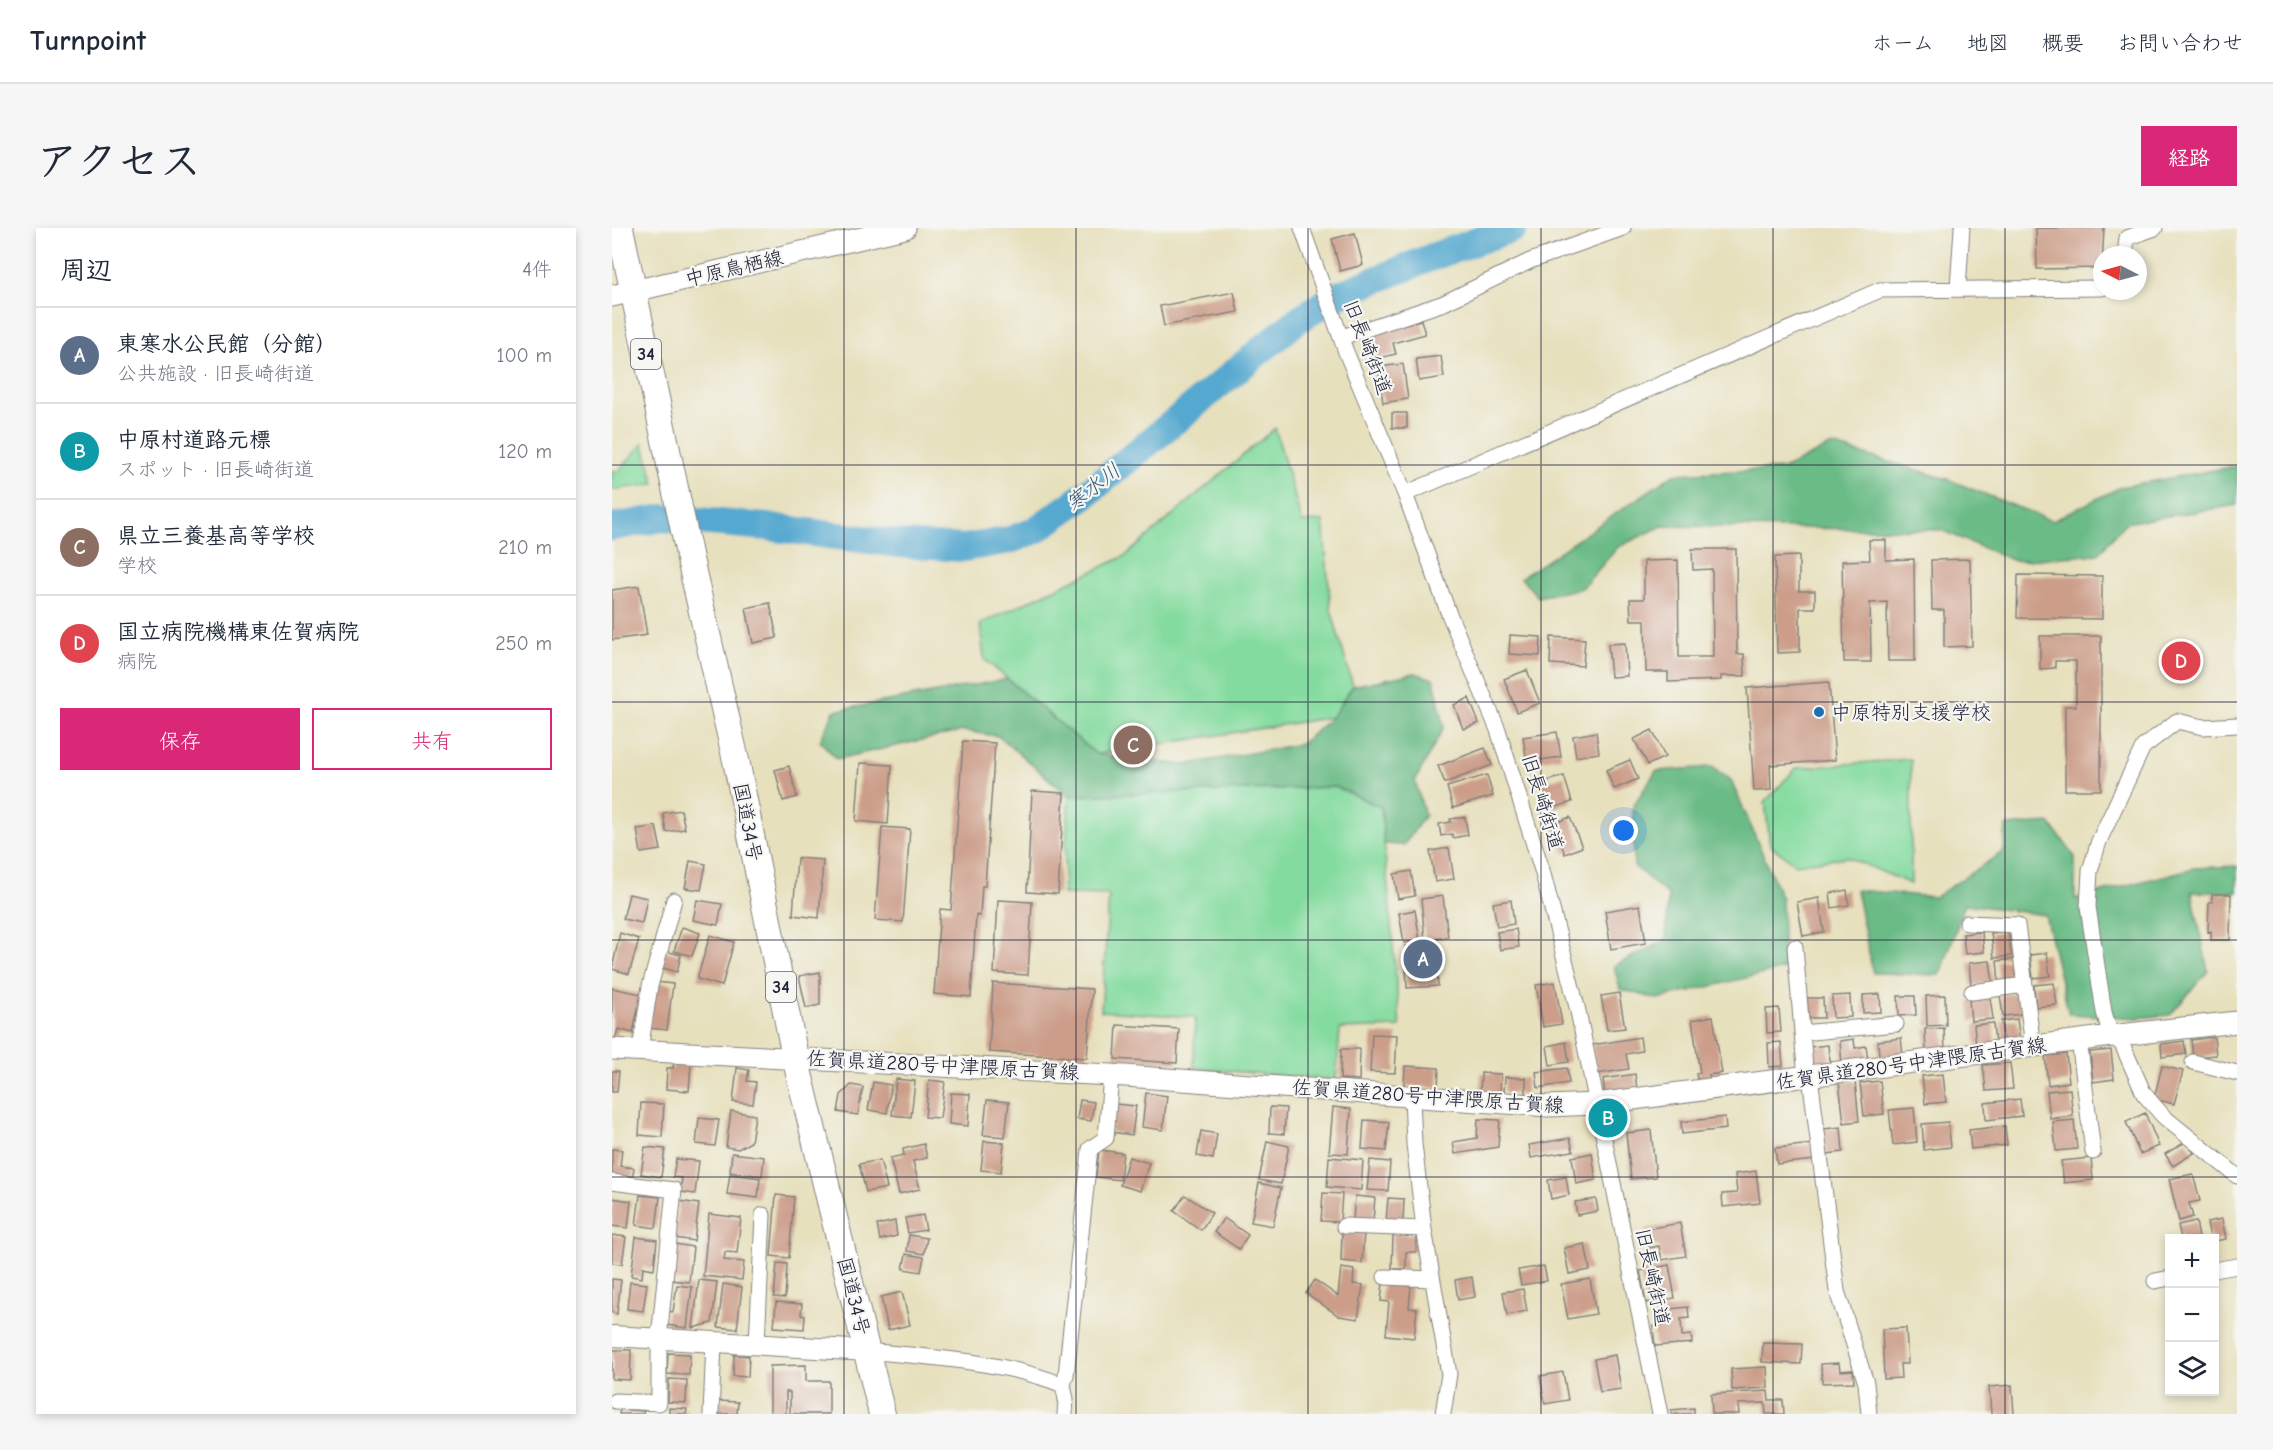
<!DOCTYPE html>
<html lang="ja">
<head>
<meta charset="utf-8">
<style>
  body { margin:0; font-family:"Comic Neue","Klee One",sans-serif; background:#f6f6f7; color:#1f2937 }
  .controls { position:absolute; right:18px; bottom:18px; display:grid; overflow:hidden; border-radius:0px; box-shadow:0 3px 9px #0003 }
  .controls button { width:54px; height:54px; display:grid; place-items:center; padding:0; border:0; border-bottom:2px solid #e0e1e3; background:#fff; color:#1f2937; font:30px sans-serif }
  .compass { position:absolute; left:1481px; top:18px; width:54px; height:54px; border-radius:50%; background:#fff; box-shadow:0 3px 9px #0003; rotate:276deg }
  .you { position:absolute; left:1012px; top:603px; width:21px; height:21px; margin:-15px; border:4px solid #fff; border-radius:50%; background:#1a73e8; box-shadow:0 0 0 9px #1a73e833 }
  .badge { display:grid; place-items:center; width:39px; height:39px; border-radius:50%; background:#db2777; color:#fff; font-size:20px; font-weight:700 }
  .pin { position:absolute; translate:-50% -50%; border:3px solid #fff; box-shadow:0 2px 6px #0006 }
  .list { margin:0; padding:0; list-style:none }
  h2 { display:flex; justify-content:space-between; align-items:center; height:78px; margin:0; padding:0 24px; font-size:26px }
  h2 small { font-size:20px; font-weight:400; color:#747a83 }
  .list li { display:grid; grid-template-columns:39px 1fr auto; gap:18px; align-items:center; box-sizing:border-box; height:96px; padding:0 24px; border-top:2px solid #e0e1e3 }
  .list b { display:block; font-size:22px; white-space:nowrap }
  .list p { margin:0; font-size:20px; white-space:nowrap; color:#747a83 }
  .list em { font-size:20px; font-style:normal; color:#747a83 }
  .actions { display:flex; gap:12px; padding:18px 24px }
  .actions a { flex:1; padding:14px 0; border:2px solid #db2777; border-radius:0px; text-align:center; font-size:21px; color:#db2777 }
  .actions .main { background:#db2777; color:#fff }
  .icon { flex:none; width:33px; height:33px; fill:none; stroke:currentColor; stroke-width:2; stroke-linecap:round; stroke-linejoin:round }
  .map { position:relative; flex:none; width:1625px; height:1186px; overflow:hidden; border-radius:0px }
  header { display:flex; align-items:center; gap:36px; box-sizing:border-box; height:84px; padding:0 30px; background:#fff; border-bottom:2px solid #e0e1e3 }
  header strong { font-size:28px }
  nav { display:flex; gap:33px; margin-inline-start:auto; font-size:21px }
  .intro { display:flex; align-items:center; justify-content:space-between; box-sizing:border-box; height:144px; padding:0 36px }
  h1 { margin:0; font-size:42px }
  .button { padding:15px 27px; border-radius:0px; background:#db2777; color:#fff; font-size:21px; font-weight:700 }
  main { display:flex; gap:36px; padding:0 36px }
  aside { flex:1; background:#fff; border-radius:0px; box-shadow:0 3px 9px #0003 }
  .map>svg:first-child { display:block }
</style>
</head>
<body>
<header>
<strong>Turnpoint</strong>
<nav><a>ホーム</a><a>地図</a><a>概要</a><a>お問い合わせ</a></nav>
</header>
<div class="intro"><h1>アクセス</h1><a class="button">経路</a></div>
<main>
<aside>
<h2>周辺<small>4件</small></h2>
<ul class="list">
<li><span class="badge" style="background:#5c6f8a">A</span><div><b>東寒水公民館（分館）</b><p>公共施設 · 旧長崎街道</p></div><em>100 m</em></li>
<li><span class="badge" style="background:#0f9aa8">B</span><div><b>中原村道路元標</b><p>スポット · 旧長崎街道</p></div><em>120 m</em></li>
<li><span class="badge" style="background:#8d6e63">C</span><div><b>県立三養基高等学校</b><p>学校</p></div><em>210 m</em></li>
<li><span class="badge" style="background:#e0444e">D</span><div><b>国立病院機構東佐賀病院</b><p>病院</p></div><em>250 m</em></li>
</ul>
<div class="actions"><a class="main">保存</a><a>共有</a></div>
</aside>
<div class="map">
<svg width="1625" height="1186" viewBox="0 0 1625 1186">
  <rect width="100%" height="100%" fill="#f6f6f2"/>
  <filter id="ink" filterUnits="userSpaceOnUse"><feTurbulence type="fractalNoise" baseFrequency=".0167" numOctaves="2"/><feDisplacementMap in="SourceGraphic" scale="12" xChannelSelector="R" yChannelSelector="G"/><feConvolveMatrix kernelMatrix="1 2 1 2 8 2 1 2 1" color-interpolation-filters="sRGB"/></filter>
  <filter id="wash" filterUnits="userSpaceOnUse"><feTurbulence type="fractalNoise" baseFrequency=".008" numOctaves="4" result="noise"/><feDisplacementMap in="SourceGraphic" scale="24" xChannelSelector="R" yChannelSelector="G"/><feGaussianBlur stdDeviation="1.35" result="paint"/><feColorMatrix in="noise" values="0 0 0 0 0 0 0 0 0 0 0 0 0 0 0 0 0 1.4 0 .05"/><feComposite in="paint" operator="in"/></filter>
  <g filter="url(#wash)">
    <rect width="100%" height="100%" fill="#e7e0bd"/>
    <!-- green -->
    <path fill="#84db9f" stroke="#537e6d" stroke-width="1.5" d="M663 200 690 294 711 293 719 382 741 458 721 489 484 526 372 431 368 396 513 328Z
      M31 215 43 256 0 262V242L6 244Z
      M1299 531V656L1235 629 1183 636 1158 617 1153 574 1184 540Z
      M724 559 769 579 788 799 728 801 724 852 582 840 583 789 489 783 497 667 451 666 457 568Z"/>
    <!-- forest -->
    <path fill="#6bbb86" stroke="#466e60" stroke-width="1.5" d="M1220 217 1335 251 1440 293 1509 259 1625 238V277L1513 295 1486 326 1402 333 1329 302 1050 298 1006 319 970 360 926 369 909 350 1062 246 1171 241Z
      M803 445 822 451 832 499 803 553 813 587 792 617 772 616 769 579 724 559 457 568 386 508 351 503 225 531 208 513 222 483 395 451 484 526 572 537 689 516 720 489 741 458Z
      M1100 539 1119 552 1170 671 1172 741 1045 771 1008 761 1002 738 1054 712 1056 667 1022 638 1021 578 1044 543Z
      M1438 595 1463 629V671L1582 640 1625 638V664H1580L1596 743 1558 787 1525 790 1457 786 1433 687 1353 676 1328 747 1261 745 1244 662 1323 669 1392 623 1394 598Z"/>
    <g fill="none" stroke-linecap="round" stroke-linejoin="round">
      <!-- river -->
      <path stroke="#54a8cf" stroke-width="28" d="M0 299 51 290 156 299 288 316 352 320 398 312 422 303 473 267 687 91 726 67 820 29 902 0"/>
    </g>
    <g id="blocks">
      <!-- building -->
      <path fill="#cc9e8a" d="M1424 0H1492L1490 40 1425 41Z
        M743 5 751 37 728 43 720 11Z
        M622 64 626 84 552 98 548 78Z
        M809 92 813 106 781 115 784 126 759 132 752 106Z
        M829 128 832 149 807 153 804 131Z
        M791 136 796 171 771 175 766 139Z
        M780 185H795V200H780Z
        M1257 312H1274V332L1302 331 1303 433H1276L1275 374 1258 375 1259 434H1232L1230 333 1258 332Z
        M1080 321H1124L1125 426H1132L1133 448H1109V452L1056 454V444H1034L1033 392H1019L1018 371H1032V333L1066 332 1067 429H1101L1100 341 1081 342Z
        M1187 328V363H1203V380H1188V424L1165 425 1163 329Z
        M1358 331 1360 418 1332 419V382H1320L1319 332Z
        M1406 347 1490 348V391L1405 390Z
        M27 358 35 407 0 412V362Z
        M158 375 165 410 141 415 134 380Z
        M898 407 929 409 928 428 897 426Z
        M1428 408H1489V562H1453V478H1464V433H1443V440L1428 441Z
        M939 409 973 411 971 438 938 436Z
        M1013 415 1015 448 999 449 996 416Z
        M915 442 928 475 905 484 892 451Z
        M1217 454 1223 532 1158 537 1159 562 1142 563 1135 460Z
        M857 470 867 495 851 501 842 477Z
        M1040 502 1053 529 1036 537 1022 511Z
        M945 504 949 529 915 534 911 509Z
        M984 504 987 525 964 529 961 508Z
        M351 513 383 515 373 658H370L368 688 364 687 359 769 322 766 328 681 339 682Z
        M873 520 880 537 833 555 826 538Z
        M1018 532 1026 551 1002 561 994 542Z
        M248 535 280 537 276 596 244 593Z
        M177 538 185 569 171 573 163 542Z
        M875 547 881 568 841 580 835 559Z
        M952 548 960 574 938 581 929 555Z
        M420 563 452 565 446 666 415 664Z
        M69 582 73 601 54 604 51 585Z
        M853 589 856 607 841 610 840 606 829 608 827 596 839 594 838 591Z
        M958 589 970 619 953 626 941 596Z
        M44 598 49 622 29 625 25 601Z
        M270 599 298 601 291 694 263 692Z
        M837 620 842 651 823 654 818 623Z
        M185 630 211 632 207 690 181 687Z
        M78 633 94 636 89 662 73 660Z
        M799 643 803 668 786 671 782 646Z
        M1235 662 1237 677 1220 680 1218 665Z
        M17 666 35 670 30 695 11 691Z
        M1600 666H1619L1618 712H1599V703L1596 704 1597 674H1600Z
        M831 668 836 709 813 712 809 671Z
        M1207 670 1212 704 1191 708 1185 674Z
        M85 672 110 676 106 697 81 692Z
        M386 672 420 674 416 747 382 745Z
        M899 672 902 696 885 699 881 675Z
        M1028 677 1034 715 999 721 993 683Z
        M803 682 808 713 792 715 787 685Z
        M70 699 88 705 80 728 62 723Z
        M904 701 907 719 888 722 885 704Z
        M1396 703 1399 728 1382 730 1379 705Z
        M1370 704 1372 724 1353 726 1351 706Z
        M8 705 27 711 17 746 0 741Z
        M98 707 122 714 110 758 85 751Z
        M824 717 826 758 795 760 793 718Z
        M53 723 69 727 65 744 48 739Z
        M1435 725 1438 748 1421 750 1418 727Z
        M1403 731 1405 753 1387 755 1385 733Z
        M1378 733 1381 755 1359 757 1357 735Z
        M208 744V777L194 780 187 748Z
        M43 754 61 756 55 802 37 800Z
        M943 754 950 796 931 799 924 757Z
        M381 755 480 761 475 830 377 824Z
        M1442 755 1445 777 1424 779 1422 757Z
        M0 760 29 766 21 805 6 801 3 811H0Z
        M1007 765 1013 800 995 802 989 768Z
        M1408 765 1411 786 1391 788 1388 767Z
        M1268 766 1269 784 1251 785V767Z
        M1238 767 1239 789 1221 790 1220 768Z
        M1333 767 1334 797 1315 798 1314 768Z
        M1286 768H1303L1304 787 1287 788Z
        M1378 769 1381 791 1359 793 1357 772Z
        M1195 770H1211L1212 790H1196Z
        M1167 780 1169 804 1155 805 1154 781Z
        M1101 788 1110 845 1097 847 1098 853 1086 855 1084 846 1088 845 1080 792Z
        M1405 791 1408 814 1392 816 1389 793Z
        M1381 795 1383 816 1364 818 1362 797Z
        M505 797 567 801 565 835 503 831Z
        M1332 800 1333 824 1314 825 1313 801Z
        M760 806 785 807 783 845 758 844Z
        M1028 809 1030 823 1014 826 1017 841 985 846 980 817Z
        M1602 809 1604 827 1581 829 1579 812Z
        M1289 810 1291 828 1267 830 1266 813Z
        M1242 811 1243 820 1254 818 1256 833 1230 836 1228 813Z
        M1572 813 1574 826 1550 829 1549 816Z
        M954 814 957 834 938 837 935 818Z
        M1169 814 1171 838 1157 839 1156 815Z
        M1216 817 1218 836 1200 838 1198 819Z
        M729 821H748L747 852 728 851Z
        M1499 822 1502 851 1481 854 1478 824Z
        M1454 826 1457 854 1436 857 1433 828Z
        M62 834 79 835 77 863 54 861 55 840H61Z
        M1398 835 1401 861 1374 863 1371 837Z
        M793 838 827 840 826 860 792 858Z
        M1550 838 1571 843 1562 876 1542 871Z
        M125 840 137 842 135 853 144 854 141 876 121 874Z
        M955 840 957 855 926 860 924 844Z
        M0 843H7L5 864H0Z
        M869 845 889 846 888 867 868 866Z
        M1023 846 1025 861 993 866 991 851Z
        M1331 846 1334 874 1313 876 1310 848Z
        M893 849 914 850V866L892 865Z
        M284 851 303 853 299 889 280 887Z
        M317 852 333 854 328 890 313 889Z
        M1243 853 1247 893 1232 895 1227 854Z
        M1268 853 1272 886 1252 888 1248 855Z
        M261 854 279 857 275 885 256 882Z
        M239 857 251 859 246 887 226 884 229 867Z
        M1458 861 1461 888 1438 891 1435 863Z
        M339 865 358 866 356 898 337 896Z
        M534 865 555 868 551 902 530 899Z
        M1408 871 1410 888 1374 892 1373 875Z
        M375 872 397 874 393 909 371 907Z
        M468 872 482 874 479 893 465 891Z
        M29 875 52 876 50 909 27 907Z
        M503 876 524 878 520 907 499 904Z
        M658 879 674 880 672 906 657 905Z
        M721 879 739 881 736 926 717 925Z
        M1302 880 1305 914 1281 917 1277 882Z
        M119 883 143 887 139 914 126 921 114 919Z
        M999 883 1011 884 1010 897 998 896Z
        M1533 885 1547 918 1528 926 1514 894Z
        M1113 889 1114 901 1070 906 1069 894Z
        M87 890 107 892 103 918 84 916Z
        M866 891 888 892 886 919 843 926 841 914 865 910Z
        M752 892 777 894 774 923 750 921Z
        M1462 892 1465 921 1444 923 1441 894Z
        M1336 894 1339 919 1312 922 1310 896Z
        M1393 898 1395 917 1359 921 1357 902Z
        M1229 899 1231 924 1215 926 1212 901Z
        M1039 902 1044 949 1019 951 1014 905Z
        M589 903 605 906 601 931 585 928Z
        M958 910 961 923 919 930 917 917Z
        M372 913 392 915 389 944 369 942Z
        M655 913 677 918 669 956 647 952Z
        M1575 913 1582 925 1561 938 1553 926Z
        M312 916 315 930 301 933 308 961 287 966 278 930 292 927 291 921Z
        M1201 916 1203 932 1165 936 1163 920Z
        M33 919 53 921 49 949 29 946Z
        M0 921 10 922 8 938 22 940 20 952 0 949Z
        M487 922 511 925 508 952 484 949Z
        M120 925 152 929 150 948 118 944Z
        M980 925 984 952 964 956 960 929Z
        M517 929 537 935 528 963 508 957Z
        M717 929 751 932 749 962 715 959Z
        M1479 930 1481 952 1452 955 1449 933Z
        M64 931 87 933 83 966 68 964 70 950 61 949Z
        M268 932 275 960 254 964 247 936Z
        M758 932 778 934 776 963 755 962Z
        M1144 943 1148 975 1111 979 1110 966 1125 965 1123 946Z
        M118 946 148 950 146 970 115 966Z
        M1581 946 1588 973 1577 975 1581 989 1567 993 1557 951Z
        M954 949 957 967 939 971 936 952Z
        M647 955 669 960 661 998 639 994Z
        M711 965 730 966 728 994 709 993Z
        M28 967 48 969 44 1000 24 997Z
        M164 967 182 969 177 1030 159 1028Z
        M573 967 600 985 589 1002 562 983Z
        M743 968 763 970 761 993 741 992Z
        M0 970 19 973 16 1000 0 998Z
        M776 970 792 971 791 994 774 993Z
        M984 971 986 983 965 987 963 974Z
        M67 973 87 976 82 1013 63 1010Z
        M97 986 129 990 125 1025 113 1024 112 1032 132 1034 130 1052 91 1048Z
        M311 987 314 1002 296 1005 293 990Z
        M612 990 636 1007 627 1021 602 1004Z
        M1610 991 1614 1011 1602 1013V1010H1598L1595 994Z
        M283 993 285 1008 268 1012 265 997Z
        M1584 993 1587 1010H1569L1566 997Z
        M1068 995 1074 1028 1050 1032 1047 1018 1037 1020 1033 1001Z
        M730 1003 752 1004 750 1035 729 1033Z
        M781 1006H805L804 1024H794V1041H780Z
        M0 1007 14 1009 10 1036 0 1035Z
        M297 1007 315 1010 312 1026 295 1023Z
        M24 1009 45 1012 42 1041 31 1039 30 1050 19 1048Z
        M63 1016 81 1019 77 1054 59 1052Z
        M973 1016 978 1042 957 1046 952 1020Z
        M294 1026 312 1029 309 1044 291 1041Z
        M165 1035 175 1036 173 1070 162 1069Z
        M1057 1037 1063 1070 1034 1075 1028 1043Z
        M932 1038 935 1053 909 1057 906 1042Z
        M729 1040 742 1042 741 1056 751 1057 746 1091 727 1088 694 1065 703 1052 726 1068Z
        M860 1049 863 1069 846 1072 843 1052Z
        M0 1051 9 1052 5 1086 0 1085Z
        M978 1051 984 1086 956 1091 949 1056Z
        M87 1052 105 1054 100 1095 81 1100Z
        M18 1054 35 1056 31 1083 15 1081Z
        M771 1055 799 1058 797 1080 805 1081 802 1110 774 1107 777 1074 769 1073Z
        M111 1056 130 1059 125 1101 106 1099Z
        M65 1057 80 1059 75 1100 54 1097 55 1083 61 1084Z
        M911 1061 915 1083 895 1087 891 1064Z
        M290 1064 298 1097 276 1102 269 1069Z
        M164 1074 190 1076 189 1087 193 1088 192 1101 162 1099Z
        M1076 1079 1077 1090 1069 1091 1070 1108 1079 1107 1080 1115 1043 1118 1041 1098 1050 1097 1048 1082Z
        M1294 1100 1296 1136H1288L1289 1150 1272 1151 1270 1101Z
        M1151 1115 1190 1116 1189 1136 1150 1134Z
        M0 1122H19L18 1152 0 1151Z
        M56 1125 78 1126 77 1147 55 1146Z
        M122 1127 137 1128 136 1149 121 1148Z
        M1003 1127 1009 1161 988 1164 982 1131Z
        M1227 1135 1228 1143 1241 1142 1242 1154 1210 1155 1209 1136Z
        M194 1137V1153H217V1186H178V1164H174V1186H158V1138Z
        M1155 1139 1156 1160 1120 1162 1119 1141Z
        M951 1144 956 1172 933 1176 928 1148Z
        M57 1151 75 1152 74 1175 56 1174Z
        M1400 1157 1402 1186H1379L1377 1159Z
        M1156 1163 1157 1172H1171L1172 1186H1154L1153 1175 1126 1176 1127 1186H1100L1099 1166Z
        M105 1173 126 1174 125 1186H104Z
        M57 1180 75 1181 74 1186H57Z
        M1082 1180V1186H1059V1182Z
        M8 1181 32 1183 31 1186H7Z"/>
    </g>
  </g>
  <g filter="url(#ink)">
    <use href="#blocks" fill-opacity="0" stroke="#84817c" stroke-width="1.5"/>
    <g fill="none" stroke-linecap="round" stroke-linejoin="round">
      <!-- minor casing -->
      <g stroke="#84817c" stroke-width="17">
        <path id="minor" d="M690 0 734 124 793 266 837 386 886 502 930 642 966 783 1048 1186
          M1513 27 1515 10 1543 0
          M1346 60 1350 0
          M730 109 832 75 918 33 1011 0
          M793 266 1268 62 1490 60
          M1625 497 1591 499 1565 493 1531 519 1487 613 1478 643 1476 679 1492 784 1499 808 1510 816 1532 866 1552 889 1625 948
          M1355 695 1405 697 1421 818
          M1183 719 1193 840 1198 848 1225 1063 1254 1155 1257 1186
          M1360 764 1413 757
          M1190 805 1284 796
          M1467 812 1481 924
          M28 822 38 758 62 672
          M1581 834 1625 845
          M800 868 802 916 812 1001 837 1146 831 1186
          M0 954 62 962 47 1111V1175L3 1173
          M732 998 812 1001
          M1602 1042 1625 1038
          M773 1049 820 1051
          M1543 1053 1558 1050
          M145 1116 151 987
          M256 1123C321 1130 391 1133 451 1157L454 1171 453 1186
          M451 1157 454 1147 478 921 494 910 499 847
          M99 1186 102 1114"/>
      </g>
      <!-- tertiary casing -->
      <g stroke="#84817c" stroke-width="22">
        <path id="tertiary" d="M0 1108 256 1123"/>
      </g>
      <!-- secondary casing -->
      <g stroke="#84817c" stroke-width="23">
        <path id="secondary" d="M0 68 293 0
          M0 821 499 847 936 878 984 876 1499 808 1625 794"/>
      </g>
      <!-- trunk casing -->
      <g stroke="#84817c" stroke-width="28">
        <path id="trunk" d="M8 0 78 331 125 537 183 829 270 1186"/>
      </g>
      <!-- minor -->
      <use href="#minor" stroke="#fff" stroke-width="15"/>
      <!-- tertiary -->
      <use href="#tertiary" stroke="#fff" stroke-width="20"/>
      <!-- secondary -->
      <use href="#secondary" stroke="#fff" stroke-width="21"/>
      <!-- trunk -->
      <use href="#trunk" stroke="#fff" stroke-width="26"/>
    </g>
  </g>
  <!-- grid -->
  <path fill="none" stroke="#22223b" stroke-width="1.5" stroke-opacity="0.55" d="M232 0V1186M464 0V1186M696 0V1186M929 0V1186M1161 0V1186M1393 0V1186M0 237H1625M0 474H1625M0 712H1625M0 949H1625"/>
  <!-- markers -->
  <circle fill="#1f6fb2" stroke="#f6f6f2" stroke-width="2" cx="1207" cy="484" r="6"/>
  <g text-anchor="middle" stroke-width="4.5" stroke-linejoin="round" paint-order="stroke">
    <!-- shield labels -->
    <g fill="#f6f6f2" stroke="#626272" stroke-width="1.5">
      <rect x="19" y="111" width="30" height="30" rx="4.5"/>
      <rect x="154" y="744" width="30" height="30" rx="4.5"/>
    </g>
    <g font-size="18" font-weight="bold" fill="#22223b">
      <text x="34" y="132">34</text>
      <text x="169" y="765">34</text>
    </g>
    <!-- street labels -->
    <g font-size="20" fill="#22223b" stroke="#f6f6f2">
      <text transform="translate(122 40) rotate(-13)" y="7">中原鳥栖線</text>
      <text transform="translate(756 119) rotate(69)" y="7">旧長崎街道</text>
      <text transform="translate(931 574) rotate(73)" y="7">旧長崎街道</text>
      <text transform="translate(136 594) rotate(79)" y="7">国道34号</text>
      <text transform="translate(1299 835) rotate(-8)" y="7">佐賀県道280号中津隈原古賀線</text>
      <text transform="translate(331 837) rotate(3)" y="7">佐賀県道280号中津隈原古賀線</text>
      <text transform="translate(816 868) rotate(4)" y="7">佐賀県道280号中津隈原古賀線</text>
      <text transform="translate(1041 1049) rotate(78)" y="7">旧長崎街道</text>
      <text transform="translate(242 1068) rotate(76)" y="7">国道34号</text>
    </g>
    <!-- poi labels -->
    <g font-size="20" fill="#22223b" stroke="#f6f6f2" text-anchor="start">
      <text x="1219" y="491">中原特別支援学校</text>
    </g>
    <!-- water labels -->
    <g font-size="21" font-style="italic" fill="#365876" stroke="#f6f6f2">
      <text transform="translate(481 259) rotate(-38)" y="7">寒水川</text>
    </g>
  </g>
</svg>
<div class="controls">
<button>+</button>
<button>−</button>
<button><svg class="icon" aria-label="layers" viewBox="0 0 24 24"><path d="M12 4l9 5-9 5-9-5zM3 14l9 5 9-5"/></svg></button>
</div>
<svg class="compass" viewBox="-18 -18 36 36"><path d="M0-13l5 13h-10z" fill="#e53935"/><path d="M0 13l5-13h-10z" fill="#747a83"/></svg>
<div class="you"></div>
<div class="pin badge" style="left:811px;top:731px;background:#5c6f8a">A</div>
<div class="pin badge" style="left:996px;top:890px;background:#0f9aa8">B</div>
<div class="pin badge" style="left:521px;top:517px;background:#8d6e63">C</div>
<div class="pin badge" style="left:1569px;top:433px;background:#e0444e">D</div>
</div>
</main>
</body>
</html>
